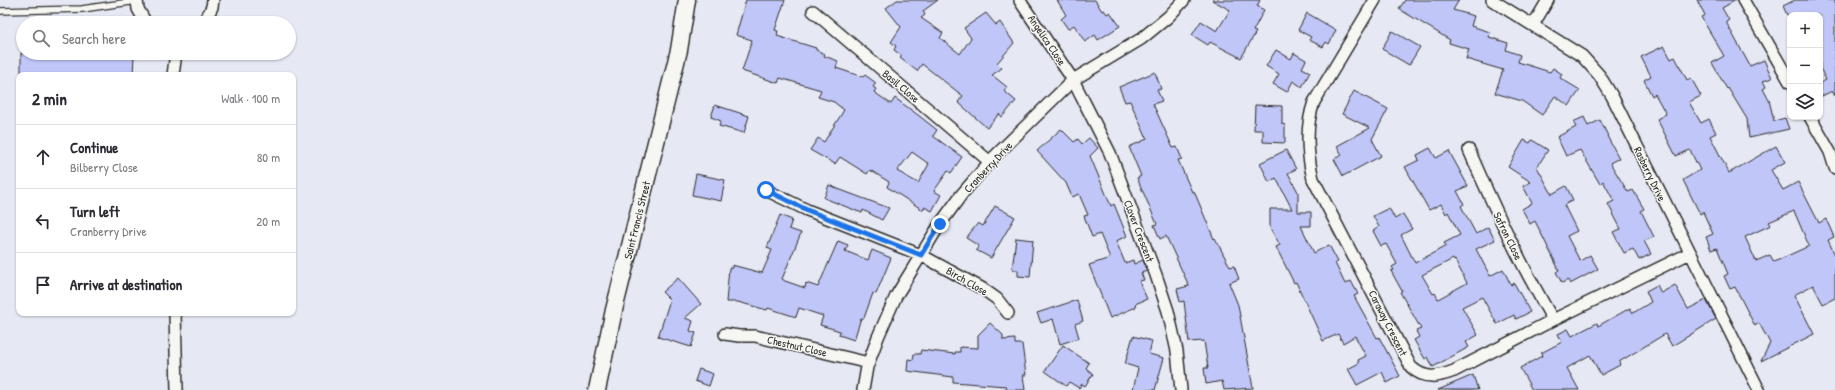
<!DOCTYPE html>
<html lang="en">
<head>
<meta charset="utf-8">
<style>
  body { margin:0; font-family:"Patrick Hand",sans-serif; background:#f2f2f3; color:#2b2b33 }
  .controls { position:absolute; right:12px; top:12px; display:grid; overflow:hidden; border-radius:8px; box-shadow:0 1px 3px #0004 }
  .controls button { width:36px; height:36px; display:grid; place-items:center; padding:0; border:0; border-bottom:1px solid #e1e1e2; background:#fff; color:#2b2b33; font:20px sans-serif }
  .stop { position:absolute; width:12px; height:12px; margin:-9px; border:3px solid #1a73e8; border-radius:50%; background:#fff }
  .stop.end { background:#1a73e8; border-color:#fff; box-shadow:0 1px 4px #0008 }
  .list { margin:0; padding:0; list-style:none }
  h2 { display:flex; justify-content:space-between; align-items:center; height:52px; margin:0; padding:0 16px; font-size:17px }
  h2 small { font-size:13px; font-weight:400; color:#7c7c81 }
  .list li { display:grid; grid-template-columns:26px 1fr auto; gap:12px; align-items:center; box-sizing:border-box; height:64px; padding:0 16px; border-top:1px solid #e1e1e2 }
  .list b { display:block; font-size:15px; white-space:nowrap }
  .list p { margin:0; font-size:13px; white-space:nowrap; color:#7c7c81 }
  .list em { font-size:13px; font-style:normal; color:#7c7c81 }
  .icon { flex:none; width:22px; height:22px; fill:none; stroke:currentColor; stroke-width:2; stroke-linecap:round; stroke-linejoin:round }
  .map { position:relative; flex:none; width:1835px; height:390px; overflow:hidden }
  .search { position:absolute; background:#fff; box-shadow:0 1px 3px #0004; left:16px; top:16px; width:280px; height:44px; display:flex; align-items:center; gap:10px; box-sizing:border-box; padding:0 14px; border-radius:22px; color:#7c7c81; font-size:15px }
  .panel { position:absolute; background:#fff; box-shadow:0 1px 3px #0004; left:16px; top:72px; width:280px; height:244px; border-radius:8px }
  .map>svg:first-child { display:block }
</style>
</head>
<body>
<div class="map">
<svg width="1835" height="390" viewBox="0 0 1835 390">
  <rect width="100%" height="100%" fill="#e6e8f4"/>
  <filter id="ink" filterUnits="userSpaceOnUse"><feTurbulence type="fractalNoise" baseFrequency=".025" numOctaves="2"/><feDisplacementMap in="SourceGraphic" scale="8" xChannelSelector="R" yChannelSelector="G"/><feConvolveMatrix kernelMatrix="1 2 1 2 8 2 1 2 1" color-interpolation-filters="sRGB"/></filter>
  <g filter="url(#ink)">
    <!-- building -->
    <path fill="#c0c6f8" stroke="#2b2b2b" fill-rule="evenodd" d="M746 0H785L775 30 778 31 777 36 816 48V50L825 54 824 56 838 61 836 68 863 77 865 75 876 83 873 87 876 89 874 92 891 104 895 98 918 115 937 130 933 136 962 157 951 173 948 171 934 191 941 195 932 211 924 207 923 210 887 187 889 182 870 170 867 174 840 157 835 164 810 150 818 138 824 142 844 110 834 102 818 97 821 90 780 78 778 83 742 71 752 40 736 35ZM912 152 929 164 918 183 897 171Z
      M897 0H938L923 11 925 15 921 18 943 33 940 38 960 54 971 38 964 28 986 13 996 25 1000 22 1014 43 997 63 1002 68 992 75 1007 87 1004 91 1016 101 1002 117 999 114 987 128 958 102 963 96 922 64 917 71 900 58 902 56 894 50 896 46 891 42 901 27 886 8Z
      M1057 0H1095L1102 11 1104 10 1107 14 1110 12 1120 26 1098 40 1095 35 1085 42 1074 25 1068 29 1061 19 1066 15Z
      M1212 0H1260L1257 6 1264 10 1253 31 1256 32 1241 58 1210 42 1208 45 1192 35 1201 21 1217 31 1230 10Z
      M1405 0H1459L1453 10 1474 16 1471 26 1490 32 1489 37 1508 43 1506 50 1520 55 1518 62 1550 72 1553 68 1562 74 1560 78 1580 90 1569 106 1555 96 1542 115 1522 101 1495 93 1503 70 1466 59 1469 49 1449 43 1450 40 1399 9Z
      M1697 0H1736L1722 8 1729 20 1726 22 1750 66 1764 60 1772 78 1763 81 1766 87 1763 89 1769 100 1774 121 1785 118 1789 129 1749 138 1747 119 1728 88 1727 89 1712 63 1724 56 1701 17 1705 15Z
      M1795 0H1835V96L1832 91 1820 97V83L1826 80 1820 68V15H1787L1783 6Z
      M1307 13 1336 30 1329 44 1326 42 1323 47 1309 40 1311 37 1298 30Z
      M1392 31 1420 47 1409 65 1382 49Z
      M1664 46 1671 59 1675 57 1687 80 1691 78 1701 96 1689 102 1701 123 1709 119 1716 133 1710 136 1729 173 1776 146 1785 162 1771 170 1783 190 1798 182 1819 223 1826 219 1834 237 1828 240 1835 255V298L1823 304 1813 285 1794 295 1814 334 1761 361 1770 343 1759 323 1755 326 1735 287 1730 289 1724 276 1728 274 1717 248 1711 250 1706 237 1713 234 1703 212 1700 214 1683 180 1700 170 1690 150 1676 156 1657 119 1666 114 1655 94 1652 96 1644 80 1651 76 1641 57ZM1794 211 1809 246 1774 262 1770 255 1756 261 1745 237 1771 225 1769 222Z
      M1276 50 1291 59 1294 53 1306 60 1302 68 1310 72 1302 87 1293 81 1287 92 1273 84 1279 74 1266 66Z
      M21 53 134 56 133 75H21Z
      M1155 72 1161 89 1157 90 1162 101 1153 104 1173 148 1177 147 1182 159 1178 160 1192 192 1194 191 1214 239 1215 238 1230 267 1234 266 1239 279 1229 283 1238 305 1253 388 1224 390 1222 381 1206 384 1204 368H1208L1204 341 1189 342 1184 301 1180 302 1177 289 1189 286 1166 236 1160 239 1154 225 1157 224 1137 178 1141 176 1129 147 1147 139 1130 101 1125 102 1119 87Z
      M1354 91 1388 109 1372 139 1381 156 1343 176 1334 159 1342 155 1337 146 1370 128 1342 114Z
      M715 105 749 116 744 133 719 126 721 121 711 117Z
      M1255 105 1282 106V124L1285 125V143L1263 142V130H1254Z
      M1584 117 1588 126 1600 120 1608 136H1607L1619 158 1610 163 1628 192 1633 190 1644 209 1641 211 1654 237 1644 241 1651 254 1639 260 1633 249 1624 253 1613 232 1621 229 1608 204 1614 201 1603 181 1600 184 1580 150 1566 156 1557 137 1576 127 1573 122Z
      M1061 129 1074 142 1078 139 1082 144 1089 138 1098 148 1090 156 1111 206 1114 204 1127 236 1116 241 1125 263 1133 260 1134 264 1143 260 1147 271 1141 273 1144 280 1139 281 1147 299 1135 304 1136 307 1110 318 1089 265 1110 258 1100 234 1092 237 1084 216 1088 215 1079 194 1072 197 1066 183 1037 151Z
      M1524 140 1530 143 1532 140 1548 150 1537 167 1552 194 1566 186 1573 200 1564 205 1577 231 1567 236 1580 261 1590 255 1598 269 1570 284 1568 280 1562 283 1556 272 1559 270 1535 221 1530 224 1522 209 1532 203 1523 186 1531 182 1508 167Z
      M1430 148 1436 158 1449 151 1468 186 1457 191 1464 204 1461 206 1476 234 1488 227 1495 240 1476 249 1490 276 1503 269 1511 285 1514 283 1530 312 1516 319 1514 315 1497 324 1482 297 1462 307 1478 335 1466 342 1469 347 1433 367 1428 357 1425 359 1414 340 1419 337 1416 331 1421 329 1400 292 1402 291 1391 271 1394 270 1392 267 1397 264 1386 244 1381 246 1373 231 1379 227 1373 216 1389 208 1395 219 1403 214 1412 229 1401 235 1415 263 1446 246 1444 243 1460 235 1448 212 1446 214 1441 204 1429 210 1405 167 1419 160 1417 155ZM1453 259 1454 261 1455 260 1467 283 1438 299 1435 293 1433 294 1422 275Z
      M1286 150 1296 169 1288 173 1298 192V212H1311V226H1301L1314 253 1329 245 1338 262 1335 263 1345 284 1351 281 1358 294 1354 296 1377 338 1379 337 1400 376 1387 383 1382 372 1357 385 1348 369 1359 363 1358 360 1366 356 1355 336 1343 343 1338 334 1323 341 1296 282 1294 283 1276 247 1280 245 1270 228V209H1292L1276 178 1269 182 1260 163Z
      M696 174 725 180 721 201 692 195Z
      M829 185 838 189 889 208 882 220 863 210 862 213 824 198Z
      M995 206 1015 217 991 258 976 250 979 246 966 238 978 223 983 226Z
      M780 215 792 220 789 229 801 233 782 279 785 281 805 288 806 283 818 287 838 241 848 245 845 251 868 260 872 250 891 258 876 294 873 293 864 318H861L854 340 839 335 840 331 820 325 823 316 799 308 796 317 768 308 767 310 738 302H726L729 268H732V265L762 273 772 250 767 248Z
      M1016 238 1033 240 1030 277 1018 276V270H1012Z
      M678 278 701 304 685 318 693 321 690 331 696 333 691 347 658 337 670 300 662 292Z
      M1657 285 1661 293 1675 285 1688 309 1706 300 1716 319 1672 346 1665 334 1619 362 1620 365 1601 375 1590 355 1567 368 1579 390H1532L1520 368 1542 356 1541 353 1562 342 1558 334 1568 329 1572 336 1597 323 1598 326 1630 308 1633 313 1651 302 1646 291Z
      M1077 300 1083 321 1075 324 1079 338 1060 344 1053 319 1041 323 1037 313Z
      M990 323 1003 335V340L1015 339V344H1022L1026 375H1023L1025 390H1007L1006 386 953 382V377L907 371 908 359 913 360 914 354H920L921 350 955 354V352H960V347L978 348V335Z
      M1133 336 1152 341 1149 354 1164 358 1155 390H1133L1138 368 1125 364Z
      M1063 345 1089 363 1086 368 1093 374 1085 386 1082 384 1079 388 1069 382 1066 386 1045 371Z
      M699 369 713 374 709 386 695 381Z
      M1473 375 1478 390H1438Z"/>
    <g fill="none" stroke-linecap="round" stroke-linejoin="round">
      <!-- lane casing -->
      <g stroke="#2b2b2b" stroke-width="8">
        <path id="lane" d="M0 11 82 9 137 1"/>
      </g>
      <!-- street casing -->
      <g stroke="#2b2b2b" stroke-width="14">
        <path id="street" d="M137 0 138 9 146 23
          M1375 0 1314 102C1305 127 1307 153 1313 179L1411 367C1425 380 1438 377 1454 371L1553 320 1690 253
          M1492 0 1582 56 1599 75 1612 96 1759 390
          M1743 0 1790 82
          M1020 1 1073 80 1110 153 1156 275 1168 311 1177 351 1181 390
          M813 11 990 162
          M204 23 212 7 213 0
          M1533 25 1548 0
          M173 75 176 53
          M1810 117 1830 152 1835 168
          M1469 150C1494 208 1521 265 1553 320
          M766 190 807 210 921 255 983 289 997 299 1008 313
          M175 313 177 390
          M725 334 739 336H755L869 363
          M863 390 867 367 878 337 896 296 940 224 962 194 993 158 1073 80 1141 39 1168 17 1184 0"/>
      </g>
      <!-- secondary casing -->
      <g stroke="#2b2b2b" stroke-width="19">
        <path id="secondary" d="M597 390 614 310 679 50 687 0"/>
      </g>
      <!-- lane -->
      <use href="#lane" stroke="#f6f6f2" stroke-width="5.5"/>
      <!-- street -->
      <use href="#street" stroke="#f6f6f2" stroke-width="11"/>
      <!-- secondary -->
      <use href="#secondary" stroke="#f6f6f2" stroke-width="16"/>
    </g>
  </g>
  <g fill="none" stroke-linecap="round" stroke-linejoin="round" filter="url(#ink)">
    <!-- route -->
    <path stroke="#1a73e8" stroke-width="5" d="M766 190 807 210 921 255 940 224"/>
  </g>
  <g text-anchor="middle" stroke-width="3" stroke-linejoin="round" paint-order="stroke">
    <!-- street labels -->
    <g font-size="11" fill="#2b2b2b" stroke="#f6f6f2">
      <text transform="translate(1047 40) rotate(56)" y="4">Angelica Close</text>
      <text transform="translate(901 86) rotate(40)" y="4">Basil Close</text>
      <text transform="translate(988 167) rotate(-47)" y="4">Cranberry Drive</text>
      <text transform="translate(1650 174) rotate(64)" y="4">Rasberry Drive</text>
      <text transform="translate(637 220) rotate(-76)" y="4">Saint Francis Street</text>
      <text transform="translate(1139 231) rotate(69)" y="4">Clover Crescent</text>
      <text transform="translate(1508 236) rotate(64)" y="4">Safron Close</text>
      <text transform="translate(967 281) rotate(30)" y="4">Birch Close</text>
      <text transform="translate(1388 323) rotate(63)" y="4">Caraway Crescent</text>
      <text transform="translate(797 346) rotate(13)" y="4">Chestnut Close</text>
    </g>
  </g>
</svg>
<div class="controls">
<button>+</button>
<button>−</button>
<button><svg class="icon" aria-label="layers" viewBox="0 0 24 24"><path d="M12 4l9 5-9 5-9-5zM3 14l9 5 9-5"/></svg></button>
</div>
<div class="stop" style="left:766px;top:190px"></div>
<div class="stop end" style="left:940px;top:224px"></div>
<div class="search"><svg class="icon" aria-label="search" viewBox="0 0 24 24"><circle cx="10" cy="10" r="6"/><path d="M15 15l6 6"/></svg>Search here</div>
<section class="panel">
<h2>2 min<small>Walk · 100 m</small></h2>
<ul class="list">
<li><svg class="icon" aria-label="ahead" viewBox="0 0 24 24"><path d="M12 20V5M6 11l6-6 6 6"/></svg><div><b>Continue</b><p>Bilberry Close</p></div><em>80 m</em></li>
<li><svg class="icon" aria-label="left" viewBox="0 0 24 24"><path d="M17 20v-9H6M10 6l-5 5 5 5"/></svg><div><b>Turn left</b><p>Cranberry Drive</p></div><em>20 m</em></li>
<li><svg class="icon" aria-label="arrive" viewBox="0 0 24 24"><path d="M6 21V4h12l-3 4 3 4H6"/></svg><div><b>Arrive at destination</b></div></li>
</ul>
</section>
</div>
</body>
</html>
